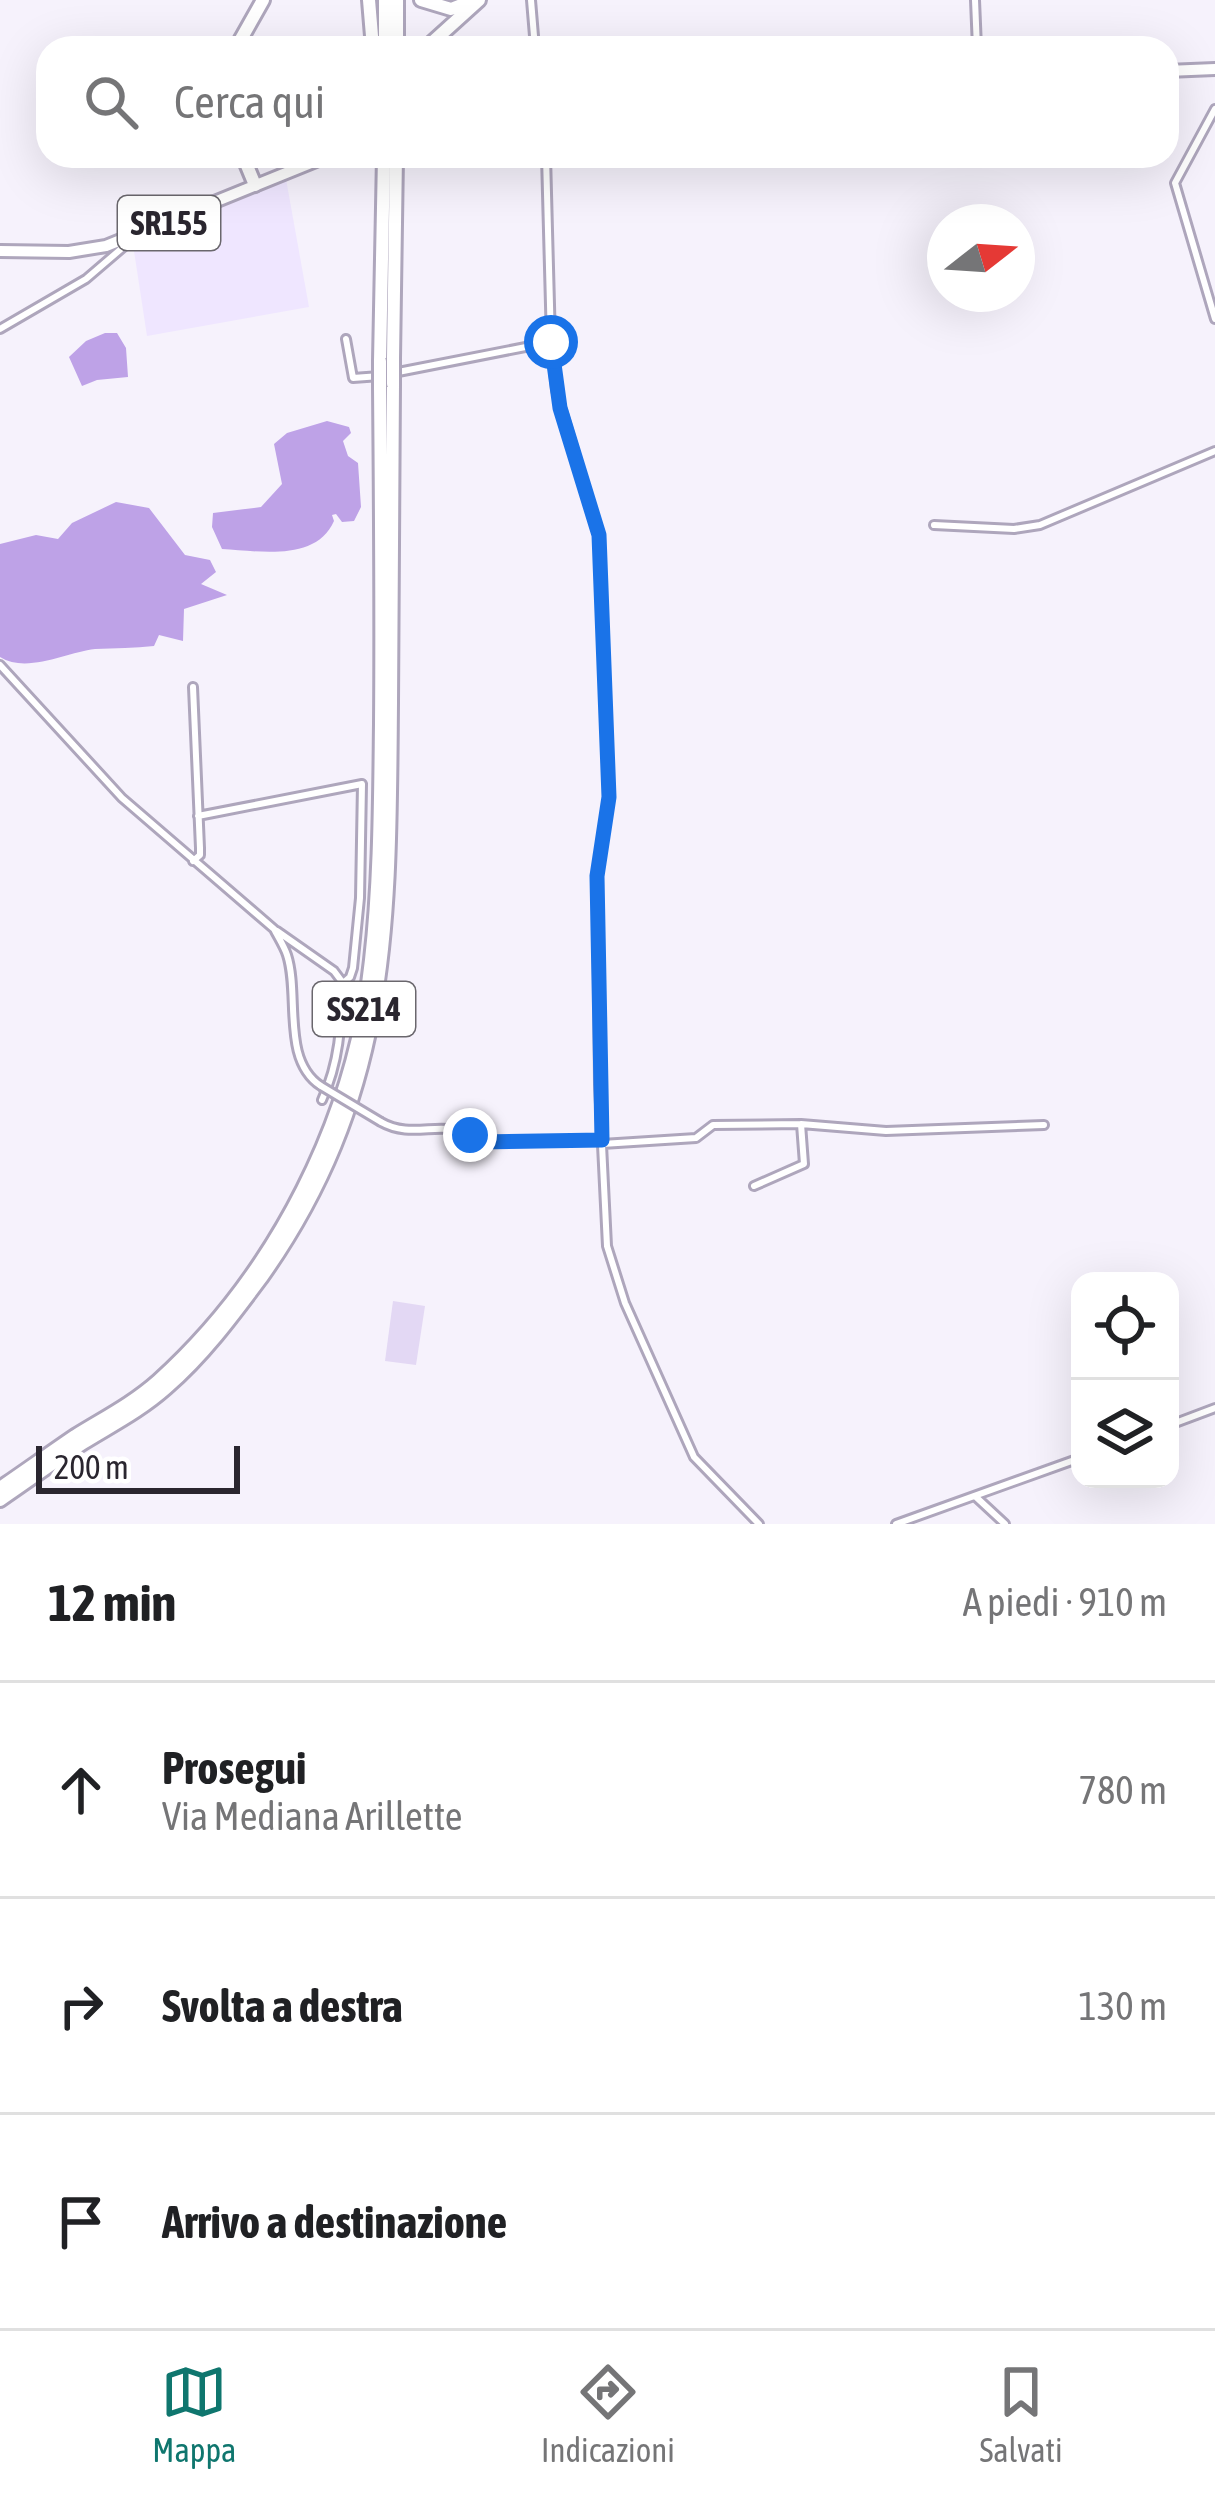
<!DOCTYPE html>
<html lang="it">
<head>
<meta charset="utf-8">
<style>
  body { margin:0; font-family:"Asap Condensed",sans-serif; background:#f2f2f2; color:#202124 }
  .controls { position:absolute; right:36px; bottom:36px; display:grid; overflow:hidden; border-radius:24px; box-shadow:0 12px 48px #0002 }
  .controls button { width:108px; height:108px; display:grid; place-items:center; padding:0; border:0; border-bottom:3px solid #e0e0e0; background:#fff; color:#202124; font:60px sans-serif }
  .compass { position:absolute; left:927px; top:204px; width:108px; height:108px; border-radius:50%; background:#fff; box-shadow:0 12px 48px #0002; rotate:73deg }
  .scale { position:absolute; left:36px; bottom:30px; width:204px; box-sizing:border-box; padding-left:12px; border:6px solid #2a262f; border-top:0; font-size:33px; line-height:42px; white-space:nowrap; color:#2a262f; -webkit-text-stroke:9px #fff; paint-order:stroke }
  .stop { position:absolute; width:36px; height:36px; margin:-27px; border:9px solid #1a73e8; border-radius:50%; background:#fff }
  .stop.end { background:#1a73e8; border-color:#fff; box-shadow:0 3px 12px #0008 }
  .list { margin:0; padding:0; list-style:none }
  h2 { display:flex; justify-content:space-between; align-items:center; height:156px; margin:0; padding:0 48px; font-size:51px }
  h2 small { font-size:39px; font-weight:400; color:#757577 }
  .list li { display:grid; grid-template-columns:78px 1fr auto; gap:36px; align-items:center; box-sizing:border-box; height:216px; padding:0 48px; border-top:3px solid #e0e0e0 }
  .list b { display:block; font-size:45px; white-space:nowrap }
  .list p { margin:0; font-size:39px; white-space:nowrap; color:#757577 }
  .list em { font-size:39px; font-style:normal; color:#757577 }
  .icon { flex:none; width:66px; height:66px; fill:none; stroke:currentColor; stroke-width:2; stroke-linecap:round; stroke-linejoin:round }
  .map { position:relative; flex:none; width:1215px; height:1524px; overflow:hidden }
  .search { position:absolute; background:#fff; box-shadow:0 12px 48px #0002; left:36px; right:36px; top:36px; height:132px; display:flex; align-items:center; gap:30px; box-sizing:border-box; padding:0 42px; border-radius:36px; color:#757577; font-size:45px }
  .sheet { height:804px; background:#fff }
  nav { display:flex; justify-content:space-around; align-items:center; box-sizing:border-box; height:168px; border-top:3px solid #e0e0e0; background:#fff; font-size:33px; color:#757577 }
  nav a { display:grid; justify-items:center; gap:6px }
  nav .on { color:#0f766e }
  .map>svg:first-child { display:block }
</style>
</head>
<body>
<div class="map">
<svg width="1215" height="1524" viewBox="0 0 1215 1524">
  <rect width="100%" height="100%" fill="#f6f2fc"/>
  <!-- built -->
  <path fill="#efe6ff" d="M286 179 309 307 147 336 134 251 144 240Z"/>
  <!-- green -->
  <path fill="#e3d8f4" d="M393 1301 425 1306 416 1365 385 1361Z"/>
  <!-- forest -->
  <path fill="#bea2e7" d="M105 333H117L126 348 128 377 97 380 82 386 69 357 86 341Z
    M327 421 349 427 351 433 343 441 348 456 358 463 361 507 354 521 342 522 336 514 332 515 334 521C316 562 259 551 222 549L212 527 213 513 261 507 282 484 274 444 287 433Z
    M116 502 149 508 185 555 210 560 216 572 201 584 227 595 184 609 183 641 159 635 154 646C135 648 115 648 95 649 67 652 27 674 0 657V544L36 535 58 539 72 523Z"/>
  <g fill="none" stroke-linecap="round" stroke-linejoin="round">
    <!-- street casing -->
    <g stroke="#aea6bc" stroke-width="12">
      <path id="street" d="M531 0 535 48
        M975 0 977 48
        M1215 109 1175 183 1215 319
        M546 156 551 342 556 390 599 535 609 797 597 876 599 1084 607 1246 625 1303 694 1457 759 1524
        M0 329 86 279 135 237
        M346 339 353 378 380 376
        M393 373 551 342
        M934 525 1014 529 1040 525 1215 451
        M0 665 122 798 274 929C278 937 284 946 287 955 300 995 281 1060 321 1086
        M193 687 200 848V855L193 861
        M198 816 362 784 360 898 353 968 350 977 341 985C342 1025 339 1063 322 1100
        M277 931 334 971 343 983
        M381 1122C416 1142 449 1114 477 1142L602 1140
        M801 1124 886 1131 1044 1125
        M602 1144 696 1138 713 1125 801 1124 804 1164 754 1186
        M1170 1425 1215 1408
        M976 1497 1005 1524
        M896 1524 1080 1458"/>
    </g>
    <!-- primary casing -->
    <g stroke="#aea6bc" stroke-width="16">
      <path id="primary" d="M1167 71 1215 69
        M0 251 69 252 106 246 328 156"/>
    </g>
    <!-- highway casing -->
    <g stroke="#aea6bc" stroke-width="18">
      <path id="highway" d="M369 0 373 48
        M421 0 451 9 472 1
        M236 48 263 0
        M385 48V0
        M397 48V0
        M426 48 479 0
        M243 156 255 185
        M393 358 396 156
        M380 361 384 156
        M0 1488C25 1471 50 1453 75 1436 104 1418 132 1404 158 1381 276 1274 355 1118 371 960 380 882 380 802 381 724 382 612 381 499 380 387
        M0 1500C28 1481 55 1461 83 1443 112 1425 140 1411 166 1388 203 1356 232 1317 261 1278 393 1092 389 920 391 703 392 596 393 490 393 384"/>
    </g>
    <!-- street -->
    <use href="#street" stroke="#fff" stroke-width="6"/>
    <!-- primary -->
    <use href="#primary" stroke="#fff" stroke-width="10"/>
    <!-- highway -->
    <use href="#highway" stroke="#fff" stroke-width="12"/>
    <!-- street-bridge casing -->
    <g stroke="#aea6bc" stroke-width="12" stroke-linecap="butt">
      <path id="street-bridge" d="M321 1086 381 1122"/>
    </g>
    <!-- highway-bridge casing -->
    <g stroke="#aea6bc" stroke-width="18" stroke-linecap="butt">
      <path id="highway-bridge" d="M380 361V387
        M393 384V358"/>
    </g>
    <!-- street-bridge -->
    <use href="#street-bridge" stroke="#fff" stroke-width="6"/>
    <!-- highway-bridge -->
    <use href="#highway-bridge" stroke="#fff" stroke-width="12"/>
  </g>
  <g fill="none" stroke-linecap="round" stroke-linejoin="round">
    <!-- route -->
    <path stroke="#1a73e8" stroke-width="15" d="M470 1135 478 1142 602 1140 597 876 609 797 599 535 560 408 551 342"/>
  </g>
  <g text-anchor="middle" stroke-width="12" stroke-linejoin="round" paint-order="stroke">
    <!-- shield labels -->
    <g fill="#fff" stroke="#6a676d" stroke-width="3">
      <rect x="118" y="196" width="102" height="54" rx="9"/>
      <rect x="313" y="982" width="102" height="54" rx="9"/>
    </g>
    <g font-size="33" font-weight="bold" fill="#2a262f">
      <text x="169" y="235">SR155</text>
      <text x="364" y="1021">SS214</text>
    </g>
  </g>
</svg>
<div class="controls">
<button><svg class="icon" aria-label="locate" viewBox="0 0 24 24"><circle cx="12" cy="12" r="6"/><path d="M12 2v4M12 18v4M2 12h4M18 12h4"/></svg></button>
<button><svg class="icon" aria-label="layers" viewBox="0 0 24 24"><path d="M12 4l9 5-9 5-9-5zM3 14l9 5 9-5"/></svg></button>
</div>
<svg class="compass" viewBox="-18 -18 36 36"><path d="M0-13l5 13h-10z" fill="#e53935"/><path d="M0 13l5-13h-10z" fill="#757577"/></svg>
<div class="scale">200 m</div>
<div class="stop" style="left:551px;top:342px"></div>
<div class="stop end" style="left:470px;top:1135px"></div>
<div class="search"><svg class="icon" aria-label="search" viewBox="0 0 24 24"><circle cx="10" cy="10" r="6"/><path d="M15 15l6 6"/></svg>Cerca qui</div>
</div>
<section class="sheet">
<h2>12 min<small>A piedi · 910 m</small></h2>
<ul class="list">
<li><svg class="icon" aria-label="ahead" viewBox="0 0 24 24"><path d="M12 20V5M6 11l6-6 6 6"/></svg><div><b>Prosegui</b><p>Via Mediana Arillette</p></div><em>780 m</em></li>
<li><svg class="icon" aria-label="right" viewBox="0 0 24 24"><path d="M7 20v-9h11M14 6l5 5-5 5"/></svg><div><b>Svolta a destra</b></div><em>130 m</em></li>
<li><svg class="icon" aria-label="arrive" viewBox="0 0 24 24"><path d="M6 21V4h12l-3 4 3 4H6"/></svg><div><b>Arrivo a destinazione</b></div></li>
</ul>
</section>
<nav>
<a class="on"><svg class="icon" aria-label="map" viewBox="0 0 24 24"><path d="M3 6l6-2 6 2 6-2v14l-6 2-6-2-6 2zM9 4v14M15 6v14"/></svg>Mappa</a>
<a><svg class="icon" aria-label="directions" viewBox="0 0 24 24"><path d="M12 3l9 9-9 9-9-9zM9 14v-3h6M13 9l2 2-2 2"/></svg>Indicazioni</a>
<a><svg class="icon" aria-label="saved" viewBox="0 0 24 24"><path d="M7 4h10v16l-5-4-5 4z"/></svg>Salvati</a>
</nav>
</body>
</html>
